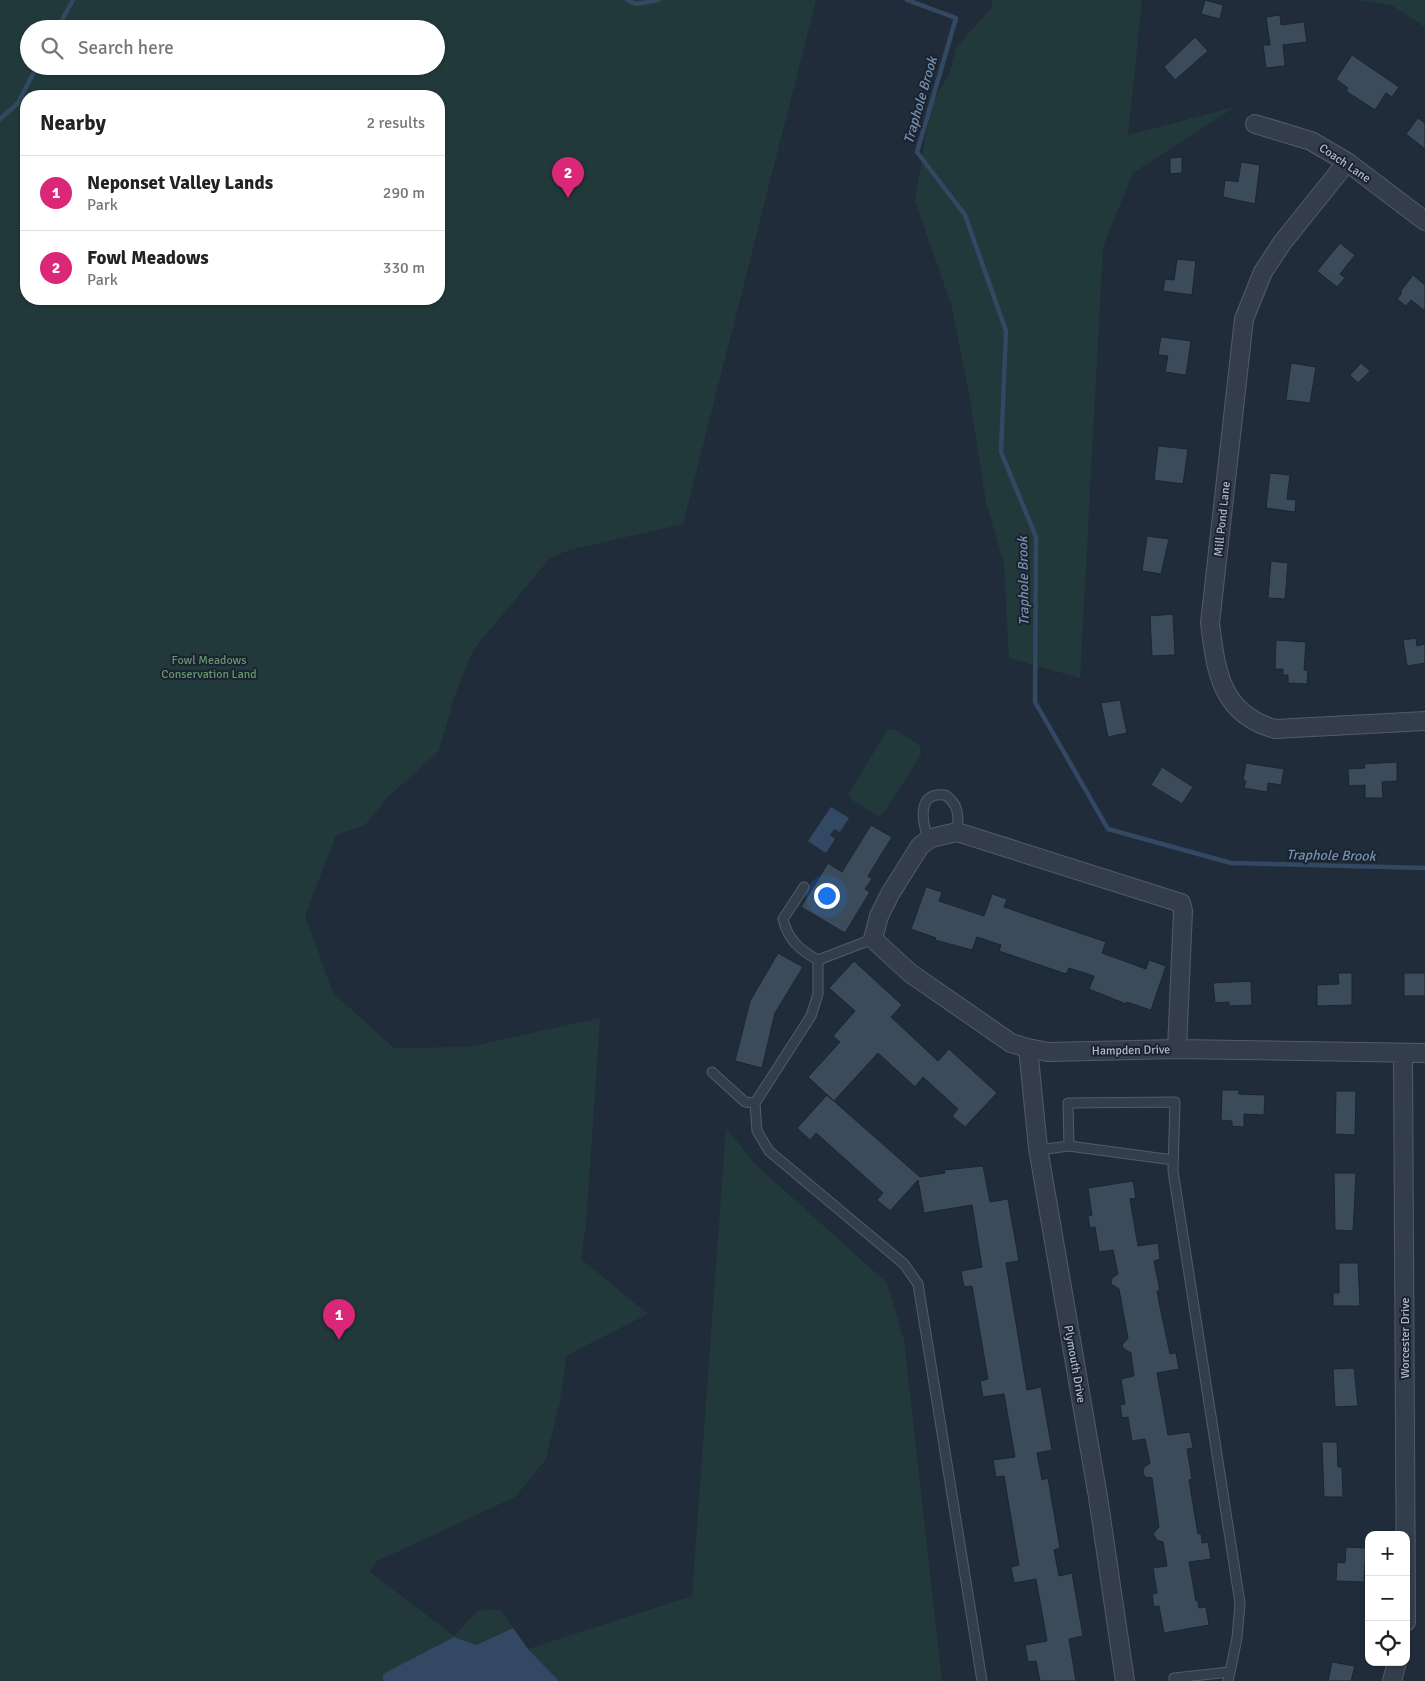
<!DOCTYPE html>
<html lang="en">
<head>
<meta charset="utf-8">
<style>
  body { margin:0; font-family:Signika,sans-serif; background:#f6f6f6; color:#222 }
  .controls { position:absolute; right:15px; bottom:15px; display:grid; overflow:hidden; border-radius:10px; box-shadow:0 1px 4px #0004 }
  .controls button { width:45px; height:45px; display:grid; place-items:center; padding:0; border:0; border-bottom:1px solid #e0e0e0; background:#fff; color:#222; font:25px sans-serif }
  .you { position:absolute; left:826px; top:895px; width:18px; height:18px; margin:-12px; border:4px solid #fff; border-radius:50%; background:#1a73e8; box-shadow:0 0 0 8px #1a73e833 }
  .badge { display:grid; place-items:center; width:32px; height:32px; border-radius:50%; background:#db2777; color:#fff; font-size:16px; font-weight:700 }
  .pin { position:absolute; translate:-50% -41px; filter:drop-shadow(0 1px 2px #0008) }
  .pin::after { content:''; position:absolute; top:26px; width:18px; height:15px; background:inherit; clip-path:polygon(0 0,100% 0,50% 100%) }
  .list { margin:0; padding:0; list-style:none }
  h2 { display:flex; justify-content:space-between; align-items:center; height:65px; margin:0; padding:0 20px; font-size:21px }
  h2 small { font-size:16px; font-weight:400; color:#767676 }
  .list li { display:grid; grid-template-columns:32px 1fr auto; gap:15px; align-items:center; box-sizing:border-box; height:75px; padding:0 20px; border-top:1px solid #e0e0e0 }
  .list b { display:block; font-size:19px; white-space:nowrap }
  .list p { margin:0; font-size:16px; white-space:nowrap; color:#767676 }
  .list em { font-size:16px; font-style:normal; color:#767676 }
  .icon { flex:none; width:28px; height:28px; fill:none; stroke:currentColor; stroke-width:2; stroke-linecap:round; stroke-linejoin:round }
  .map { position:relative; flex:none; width:1425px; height:1681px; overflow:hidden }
  .search { position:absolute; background:#fff; box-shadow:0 1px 4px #0004; left:20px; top:20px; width:425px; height:55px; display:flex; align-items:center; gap:12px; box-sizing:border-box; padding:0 18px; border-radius:28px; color:#767676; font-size:19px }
  .panel { position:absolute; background:#fff; box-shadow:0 1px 4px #0004; left:20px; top:90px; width:425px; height:215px; border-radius:20px }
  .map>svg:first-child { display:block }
</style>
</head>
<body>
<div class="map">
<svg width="1425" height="1681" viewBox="0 0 1425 1681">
  <rect width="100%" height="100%" fill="#212c3a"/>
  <!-- green -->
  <path fill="#22393b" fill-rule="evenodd" d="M0 0H816L683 524 569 550 550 558 473 650 454 698 439 751 389 796 365 825 336 835 305 916 333 993 394 1048 468 1047 600 1018 586 1225 581 1259 648 1314 567 1355 560 1401 546 1459 515 1497 377 1561 370 1572 454 1636 477 1611 500 1609 513 1628 476 1645 420 1681H0ZM29 29H436V66H29ZM26 96H439V299H26Z
    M992 0H1142L1128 135 1235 107 1133 173 1103 247 1080 678 1009 658 1004 565 986 502 969 394 951 304 915 201 931 103 949 75 956 48 992 7Z
    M1356 0H1425V27L1391 5Z
    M894 729 920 746 921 755 883 814 877 816 851 799 849 793 887 731Z
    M726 1128 755 1164 887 1283 904 1340 942 1681H559L528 1649 692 1596Z"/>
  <!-- water -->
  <path fill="#334862" d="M831 807 849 818 840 832 834 829 830 835 835 839 826 853 808 841Z
    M513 1628 528 1649 559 1681H383V1674L454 1637 476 1645Z"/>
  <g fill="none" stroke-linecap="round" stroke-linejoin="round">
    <!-- stream -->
    <path stroke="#334862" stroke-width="4.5" d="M627 0 636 4 658 0
      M907 0 956 18 917 152 965 215 1006 331 1001 452 1036 537 1035 702 1108 829 1231 863 1425 868
      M57 29 73 0
      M0 119 18 103 37 66"/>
  </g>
  <!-- building -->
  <path fill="#3c4b5a" stroke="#1c2531" d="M1205 0 1223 5 1220 19 1201 14Z
    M1280 15 1281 25 1304 22 1307 42 1283 45 1285 66 1266 68 1263 45H1270L1266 17Z
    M1195 37 1208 51 1175 80 1164 67Z
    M1352 55 1399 87 1392 97 1386 93 1375 110 1346 91 1348 88 1336 79Z
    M1418 118 1425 123V149L1406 134Z
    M1182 157V173L1170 174V158Z
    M1241 162 1260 165 1255 204 1223 197 1225 180 1238 182Z
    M1340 243 1355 255 1340 274 1345 278 1337 287 1317 271Z
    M1177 259 1196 261 1192 295 1163 291 1165 279 1174 280Z
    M1413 275 1425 285V311L1411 300 1406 306 1397 299 1402 293 1400 292Z
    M1161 337 1191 341 1186 375 1165 372 1168 356 1158 355Z
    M1291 363 1316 367 1310 403 1286 400Z
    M1361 363 1370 371 1358 383 1350 375Z
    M1158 446 1188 449 1183 484 1154 480Z
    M1270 473 1290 475 1287 499 1296 500 1295 512 1266 508Z
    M1147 536 1169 539 1161 574 1142 571Z
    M1271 561 1288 563 1285 599 1268 598Z
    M1173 614 1175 655 1152 656 1150 616Z
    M1416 638 1417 646 1425 644V663L1407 666 1403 640Z
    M1276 640 1306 642 1304 670H1308L1307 684 1288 683V675H1283V669H1275Z
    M1120 700 1127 733 1108 737 1101 703Z
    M1397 762V781L1382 782 1383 798H1365V785L1349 786 1348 769 1365 768 1364 764Z
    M1246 763 1284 769 1281 785 1268 783 1267 792 1244 788 1246 781H1243Z
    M1162 767 1193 787 1182 804 1151 785Z
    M871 825 892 837 868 876 872 879 865 889 870 892 845 933 801 907 828 863 842 872Z
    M926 887 942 892 939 901 984 916 992 894 1007 899 1004 907 1106 942 1102 953 1146 969 1149 960 1166 966 1151 1010 1127 1002 1126 1004 1089 989 1094 976 1069 968 1066 974 999 951 1001 945 977 937 972 950 935 940 936 938 911 929Z
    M778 953 803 967 775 1013 762 1068 735 1061 750 1001Z
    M854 961 902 1005 891 1017 938 1061 949 1049 997 1093 965 1127 952 1116 958 1109 923 1077 915 1087 878 1053 834 1101 808 1077 840 1042 833 1036 855 1011 829 988Z
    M1338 973H1352V1005L1317 1006V985L1339 984Z
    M1404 973H1425V996H1404Z
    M1251 981 1252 1005 1229 1006V1002L1215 1003 1213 983Z
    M1222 1090H1239V1094L1265 1095 1264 1115 1244 1114V1127L1232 1126V1121L1221 1120Z
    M1336 1091H1356L1355 1135 1335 1134Z
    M827 1095 920 1177 945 1173 944 1170 983 1166 990 1202 1008 1199 1019 1261 1006 1263 1021 1353 1027 1390 1041 1387 1052 1450 1037 1453 1042 1480 1048 1478 1060 1548 1054 1550 1059 1576 1072 1573 1083 1636 1069 1639 1076 1681H1040L1036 1661 1028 1662 1025 1645 1047 1641 1036 1579 1014 1583 1011 1567 1019 1565 1004 1476 996 1477 993 1460 1015 1457 1004 1394 983 1397 980 1381 988 1379 972 1286 964 1287 961 1271 982 1267 972 1205 924 1213 918 1180 890 1211 877 1200 883 1193 816 1133 810 1140 797 1128Z
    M1334 1173H1356L1353 1231 1335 1230Z
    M1133 1181 1136 1198 1130 1199 1138 1246 1158 1243 1160 1259 1154 1261 1160 1291H1157L1160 1307 1170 1354 1176 1353 1179 1369 1157 1373 1168 1435 1190 1432 1193 1448 1187 1449 1192 1479 1189 1480 1198 1534 1201 1533 1202 1543 1208 1542 1211 1559 1189 1562 1196 1601H1198L1199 1608 1206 1607 1209 1625 1164 1633 1159 1606 1154 1607 1152 1594 1157 1593 1153 1568 1167 1566 1163 1542 1157 1540 1153 1534 1159 1527 1152 1478 1145 1477 1143 1473 1144 1467 1150 1463 1145 1439 1132 1441 1128 1417 1122 1418 1120 1405 1125 1404 1121 1379 1134 1376 1131 1353 1124 1349 1122 1345 1128 1338 1119 1289 1111 1284 1112 1278 1118 1274 1113 1250 1099 1252 1095 1227 1090 1228 1088 1216 1092 1215 1088 1188Z
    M1339 1263H1358L1360 1306H1333V1293H1339Z
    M1354 1368 1358 1406 1335 1407 1333 1369Z
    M1322 1442H1337L1338 1467H1342L1343 1497H1324Z
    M1346 1547 1366 1548 1364 1582 1336 1581 1337 1562 1345 1563Z
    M1332 1662 1355 1666 1351 1681H1328Z"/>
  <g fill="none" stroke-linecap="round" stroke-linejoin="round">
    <!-- service casing -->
    <g stroke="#525c68" stroke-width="11">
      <path id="service" d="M929 840C922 823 916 791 945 795 959 804 959 816 957 832
        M804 887 783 919C788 940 800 950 818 960
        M873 939 818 960V994L811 1016 755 1103 757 1131 769 1151 904 1264 918 1284 982 1681
        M712 1072 745 1102 755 1103
        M1069 1146 1173 1160
        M1038 1150 1069 1146 1068 1103 1175 1102 1173 1171 1240 1603 1237 1638 1230 1672
        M1174 1681V1678L1230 1672 1228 1681"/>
    </g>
    <!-- minor casing -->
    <g stroke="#525c68" stroke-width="20">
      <path id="minor" d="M1255 124 1311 141 1347 162 1425 221
        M1347 162 1282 243 1263 272 1244 319 1210 623C1216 672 1221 714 1275 729L1425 721
        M1028 1048 1038 1148 1098 1497 1125 1681
        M1177 1049 1183 911 1181 903 957 832 931 838 920 846 890 894 879 916 873 939 910 973 1011 1043 1028 1048 1048 1052 1177 1049 1425 1053
        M1403 1054 1406 1622
        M1392 1681 1397 1662"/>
    </g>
    <!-- service -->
    <use href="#service" stroke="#343e4a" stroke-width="9"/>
    <!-- minor -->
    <use href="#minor" stroke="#343e4a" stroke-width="18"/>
  </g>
  <g text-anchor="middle" stroke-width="4" stroke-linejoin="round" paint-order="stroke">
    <!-- street labels -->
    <g font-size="12" fill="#afb9c7" stroke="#1a232f">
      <text transform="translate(1345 163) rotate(34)" y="4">Coach Lane</text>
      <text transform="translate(1222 519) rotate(-84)" y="4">Mill Pond Lane</text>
      <text transform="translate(1131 1050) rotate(-1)" y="4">Hampden Drive</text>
      <text transform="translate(1405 1338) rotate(-90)" y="4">Worcester Drive</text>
      <text transform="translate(1075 1364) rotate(80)" y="4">Plymouth Drive</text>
    </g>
    <!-- park labels -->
    <g font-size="12" fill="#65986f" stroke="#1a232f">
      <text x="209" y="664">Fowl Meadows<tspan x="209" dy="14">Conservation Land</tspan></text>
    </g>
    <!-- water labels -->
    <g font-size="14" font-style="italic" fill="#7590b0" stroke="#1a232f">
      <text transform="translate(920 100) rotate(-74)" y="5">Traphole Brook</text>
      <text transform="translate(1023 581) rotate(-91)" y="5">Traphole Brook</text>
      <text transform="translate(1331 855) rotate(1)" y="5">Traphole Brook</text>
    </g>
  </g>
</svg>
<div class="controls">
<button>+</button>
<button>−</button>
<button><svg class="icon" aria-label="locate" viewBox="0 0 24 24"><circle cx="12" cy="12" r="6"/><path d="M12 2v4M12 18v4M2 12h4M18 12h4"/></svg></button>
</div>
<div class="you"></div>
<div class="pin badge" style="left:339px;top:1340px">1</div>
<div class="pin badge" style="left:568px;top:198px">2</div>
<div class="search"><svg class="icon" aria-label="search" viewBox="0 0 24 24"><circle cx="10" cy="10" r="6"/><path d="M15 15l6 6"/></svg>Search here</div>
<section class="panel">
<h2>Nearby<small>2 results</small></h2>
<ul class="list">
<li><span class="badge">1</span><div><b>Neponset Valley Lands</b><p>Park</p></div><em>290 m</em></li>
<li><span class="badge">2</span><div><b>Fowl Meadows</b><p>Park</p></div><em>330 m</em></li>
</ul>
</section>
</div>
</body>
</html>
